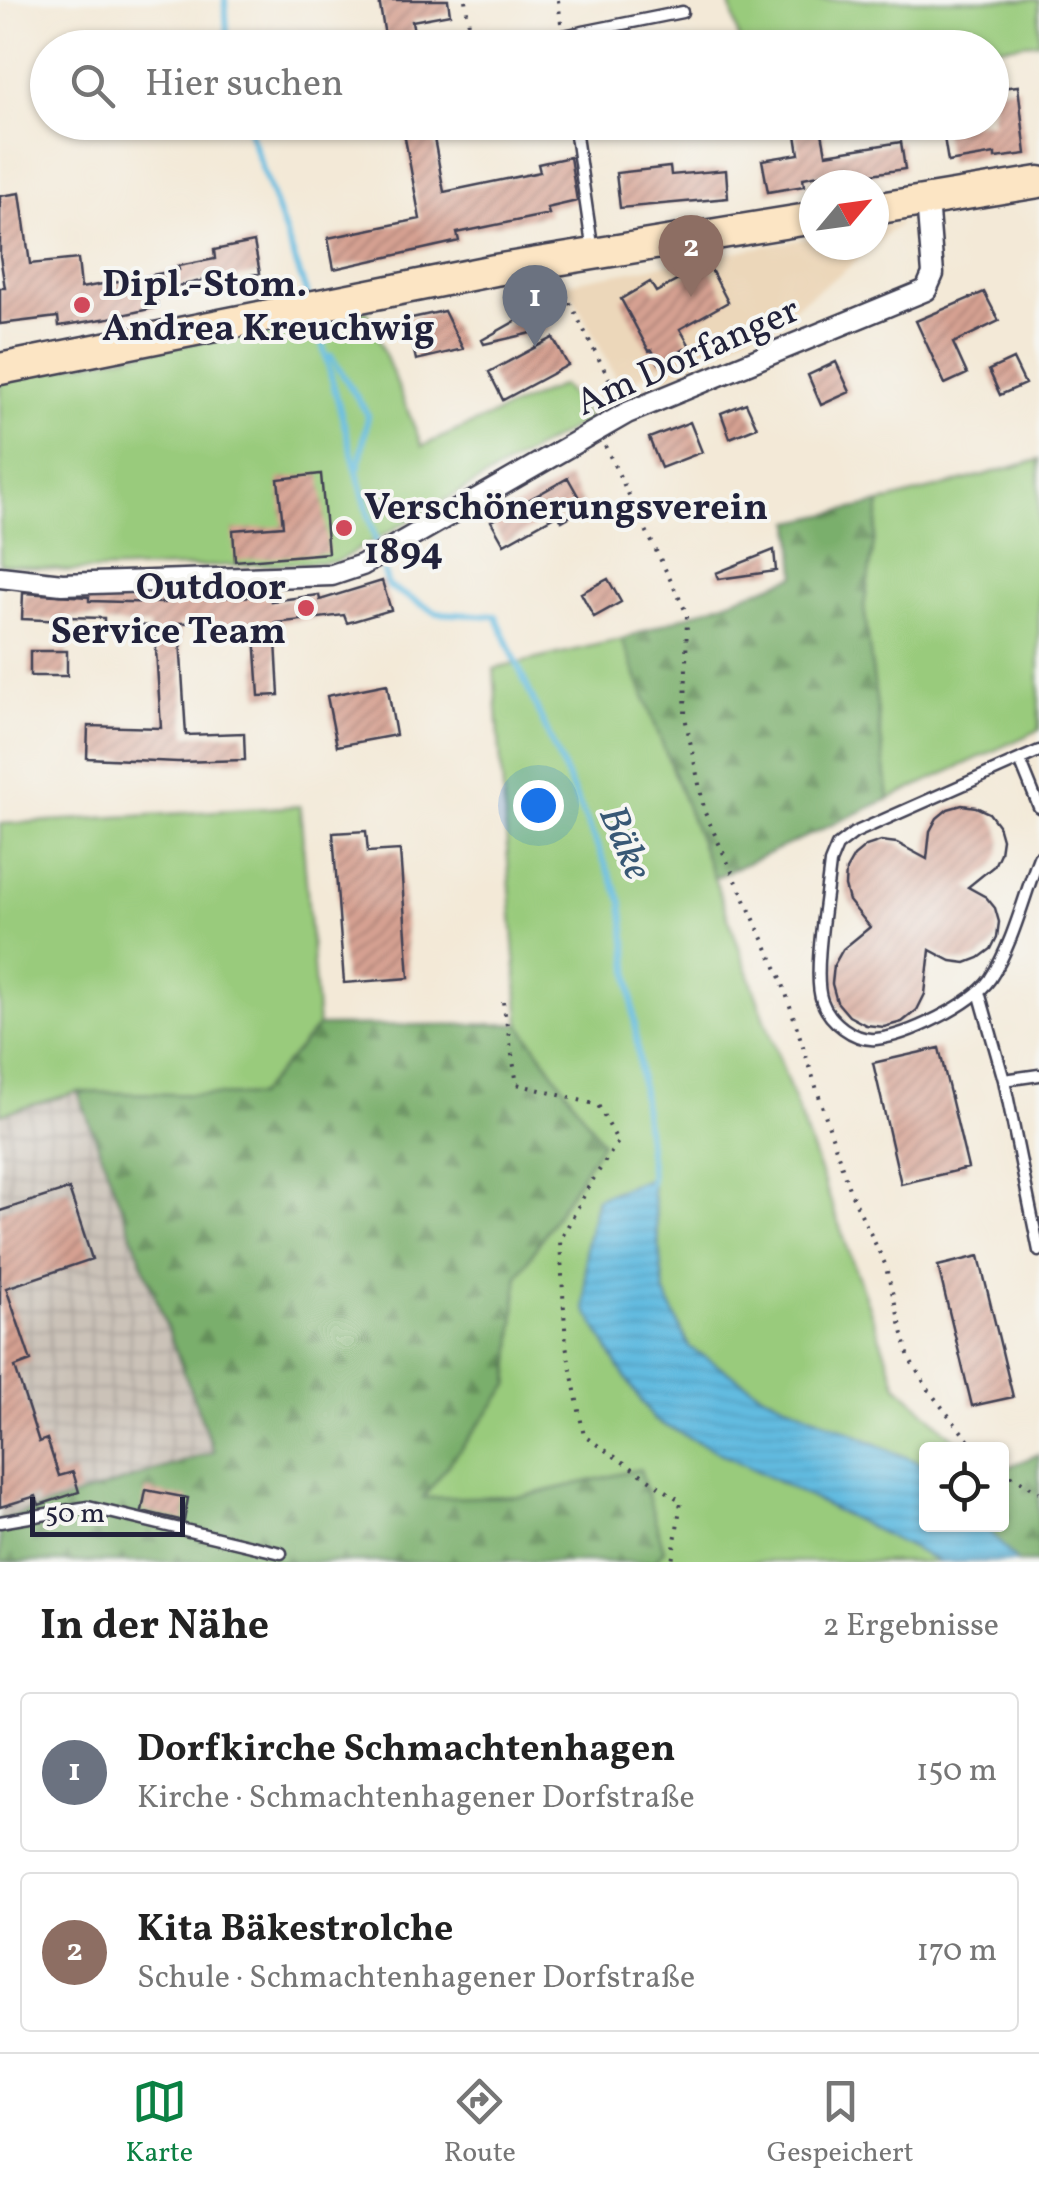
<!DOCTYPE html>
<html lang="de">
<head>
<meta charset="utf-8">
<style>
  body { margin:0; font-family:Vollkorn,serif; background:#f2f2f2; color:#222 }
  .controls { position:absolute; right:30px; bottom:30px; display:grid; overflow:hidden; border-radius:10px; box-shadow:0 2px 8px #0004 }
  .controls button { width:90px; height:90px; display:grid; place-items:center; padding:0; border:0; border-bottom:2px solid #e0e0e0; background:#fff; color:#222; font:50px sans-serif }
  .compass { position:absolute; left:799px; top:170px; width:90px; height:90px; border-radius:50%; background:#fff; box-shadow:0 2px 8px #0004; rotate:61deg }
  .scale { position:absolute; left:30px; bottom:25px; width:155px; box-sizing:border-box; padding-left:10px; border:5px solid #22223b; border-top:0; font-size:28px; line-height:35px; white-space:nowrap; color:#22223b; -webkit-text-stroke:8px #f6f6f2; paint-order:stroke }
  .you { position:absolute; left:538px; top:805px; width:35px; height:35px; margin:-25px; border:8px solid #fff; border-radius:50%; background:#1a73e8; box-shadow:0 0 0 15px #1a73e833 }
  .badge { display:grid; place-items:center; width:65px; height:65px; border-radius:50%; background:#0b8043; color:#fff; font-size:32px; font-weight:700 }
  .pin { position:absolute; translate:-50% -82px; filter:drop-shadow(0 2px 5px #0008) }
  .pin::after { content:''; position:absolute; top:52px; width:35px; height:30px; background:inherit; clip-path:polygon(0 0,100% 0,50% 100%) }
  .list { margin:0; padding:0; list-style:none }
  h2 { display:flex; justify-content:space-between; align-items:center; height:130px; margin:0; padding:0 40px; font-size:42px }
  h2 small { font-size:32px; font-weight:400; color:#767676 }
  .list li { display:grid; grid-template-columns:65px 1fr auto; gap:30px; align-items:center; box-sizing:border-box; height:160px; margin:0 20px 20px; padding:0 20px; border:2px solid #e0e0e0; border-radius:10px }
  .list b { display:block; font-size:38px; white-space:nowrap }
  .list p { margin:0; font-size:32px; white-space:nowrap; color:#767676 }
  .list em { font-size:32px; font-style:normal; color:#767676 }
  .icon { flex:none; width:55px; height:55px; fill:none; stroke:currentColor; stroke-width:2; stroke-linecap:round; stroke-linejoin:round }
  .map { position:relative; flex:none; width:1039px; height:1562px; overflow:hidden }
  .search { position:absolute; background:#fff; box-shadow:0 2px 8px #0004; left:30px; right:30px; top:30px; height:110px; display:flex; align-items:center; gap:25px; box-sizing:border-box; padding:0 35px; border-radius:55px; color:#767676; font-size:38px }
  .sheet { height:490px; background:#fff }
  nav { display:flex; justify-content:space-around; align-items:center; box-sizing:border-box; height:140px; border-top:2px solid #e0e0e0; background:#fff; font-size:28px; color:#767676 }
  nav a { display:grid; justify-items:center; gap:5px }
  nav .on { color:#0b8043 }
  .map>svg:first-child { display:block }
</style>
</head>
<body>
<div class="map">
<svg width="1039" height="1562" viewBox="0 0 1039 1562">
  <defs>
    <pattern id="industrial-grid" width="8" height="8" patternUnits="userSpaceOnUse" patternTransform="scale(2.5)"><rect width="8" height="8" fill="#cbc2b8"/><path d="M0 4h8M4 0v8" fill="none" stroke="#aea69f"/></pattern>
    <pattern id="forest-firs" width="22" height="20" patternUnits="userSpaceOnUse" patternTransform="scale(2.5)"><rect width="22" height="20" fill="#7aaf6c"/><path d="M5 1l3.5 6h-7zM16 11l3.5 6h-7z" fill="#648e5a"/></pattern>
    <pattern id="water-rules" width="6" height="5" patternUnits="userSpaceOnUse" patternTransform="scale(2.5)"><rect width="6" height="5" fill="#62bbe0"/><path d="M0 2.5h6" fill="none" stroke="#55a0c1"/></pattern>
    <pattern id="building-hatch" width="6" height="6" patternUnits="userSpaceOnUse" patternTransform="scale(2.5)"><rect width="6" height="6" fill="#d6a192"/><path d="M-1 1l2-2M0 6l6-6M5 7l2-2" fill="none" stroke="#ad8378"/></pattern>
  </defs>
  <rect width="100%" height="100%" fill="#f6f6f2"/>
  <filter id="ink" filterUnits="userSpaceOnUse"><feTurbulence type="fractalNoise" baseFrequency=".01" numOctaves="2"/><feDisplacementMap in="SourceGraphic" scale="20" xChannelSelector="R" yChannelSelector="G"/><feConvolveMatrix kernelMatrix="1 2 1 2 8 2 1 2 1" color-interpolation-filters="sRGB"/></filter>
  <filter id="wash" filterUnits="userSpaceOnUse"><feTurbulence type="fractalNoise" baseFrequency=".0048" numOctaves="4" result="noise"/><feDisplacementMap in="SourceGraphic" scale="40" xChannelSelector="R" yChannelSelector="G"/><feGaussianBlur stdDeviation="2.25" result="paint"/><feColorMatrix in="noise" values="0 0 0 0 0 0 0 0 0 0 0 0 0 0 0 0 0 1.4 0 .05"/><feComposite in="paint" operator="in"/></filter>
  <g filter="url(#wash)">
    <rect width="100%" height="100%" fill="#f3e9d7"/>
    <!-- built -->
    <path fill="#ecd7ba" d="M903 221 842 273 789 311 668 378 660 365 622 389 566 283 814 237V245H874V226Z"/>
    <!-- industrial -->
    <path fill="url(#industrial-grid)" d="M78 1092 214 1453 0 1521V1114Z"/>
    <!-- grass -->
    <path fill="#99cb7c" stroke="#5e765c" stroke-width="2.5" d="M729 0H1039V42L992 48 741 47Z
      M367 310 422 446 562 385 589 419 336 562 69 571 0 564V379Z
      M1039 460V730L889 799 864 607 880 503Z
      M622 639 714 878 897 1385 965 1449 926 1450V1467L763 1394 689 1347 664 1291 651 1179 654 1420 940 1562H654L664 1550 639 1470 525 1496 422 1499 509 1385 518 1276 602 1142 520 1024 494 669Z
      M300 806 318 1026 257 1096 78 1092 0 1114V824Z"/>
    <!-- forest -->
    <path fill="url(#forest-firs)" stroke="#4e6854" stroke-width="2.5" d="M880 503 864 607 889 799 714 878 622 639 796 576 792 522Z
      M520 1024 602 1142 518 1276 509 1385 423 1498 525 1496 640 1469 664 1550 654 1562H0V1521L214 1452 78 1092 257 1096 318 1026Z
      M1039 1454V1562H1017L984 1525 1002 1524V1469Z"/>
    <!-- water -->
    <path fill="url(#water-rules)" stroke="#426e8e" stroke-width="2.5" d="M651 1178 664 1291 689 1347 763 1394 926 1466V1524L984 1525 1016 1561 940 1562 654 1420 618 1366 585 1308 586 1245 597 1198Z"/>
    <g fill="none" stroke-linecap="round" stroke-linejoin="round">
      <!-- stream -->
      <path stroke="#62bbe0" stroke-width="6" d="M225 0 228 48
        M246 122 309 300
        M315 317 388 586 437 613 496 616 622 902 651 1178 649 1185
        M331 356 368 415 359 467"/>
    </g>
    <g id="blocks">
      <!-- building -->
      <path fill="url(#building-hatch)" d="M379 0H448L450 14 412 21 417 48H387Z
        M1018 86 1026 154 995 158V154L948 162 942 125 992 122V89Z
        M402 122H431L444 192 540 172 538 164 570 157 577 201 547 208 549 214 457 233 459 241 334 269 328 238 420 219Z
        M794 122H820L826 154 901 142 905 169 851 177 850 169 803 178 804 186 768 192 762 160 799 154Z
        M670 167 671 175 726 170 728 198 620 208 616 173Z
        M20 193 30 264 78 259 81 288 179 270 178 266 215 259 214 250 254 242 260 273 220 282 219 277 155 291 158 307 109 318 59 326 58 317 0 324V288H5L0 256V196Z
        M708 264 728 302 680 329 690 346 659 363 652 350 649 351 621 299 650 282 656 292Z
        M984 292 999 321 953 343 967 374 945 384 916 321Z
        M537 309 549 329 484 344 482 340Z
        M444 311 463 349 416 360 407 319Z
        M553 338 568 365 503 400 489 372Z
        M1013 359 1025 384 1000 395 989 370Z
        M836 362 850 392 821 405 808 375Z
        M746 403 757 427 730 438 721 413Z
        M690 422 702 452 661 468 649 438Z
        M321 474 328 553 235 561 233 530 283 526 278 479Z
        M568 478 585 508 562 521 558 514 504 544 491 521Z
        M774 550 776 571 718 579 716 573Z
        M608 579 621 602 594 617 581 593Z
        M382 581 391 610 347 623 344 615 275 623 279 695 259 696 255 634 220 635V622L179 623 186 735 244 733 245 760 178 762 87 758 88 726 161 728 155 634H149V626L104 623V618L66 617V621L22 619 23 593 89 597V601L164 603V599L271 596V601L319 595 320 600Z
        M30 651H67V676H30Z
        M387 684 396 735 337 746 327 696Z
        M962 805 976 807 989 813 998 825 1002 839 1000 853 994 866 968 887 986 897 995 908 999 922 997 937 991 949 979 958 966 963 951 961 930 950 925 994 917 1010 902 1022 884 1027 866 1025 849 1016 837 1002 832 984 834 965 843 949 870 927 849 901 845 886 846 870 854 856 866 846 881 841 897 843 927 859 930 831 937 818 948 809Z
        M366 831 368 852 400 850 409 978 344 983 333 833Z
        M939 1048 968 1168 901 1184 873 1063Z
        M69 1189 92 1259 6 1288 31 1361 15 1367 39 1442 47 1439 59 1476 73 1472 79 1492 39 1505 36 1496 0 1507V1211Z
        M979 1256 1013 1397 972 1406 938 1266Z
        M146 1490 188 1498 184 1521 142 1511Z"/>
    </g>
  </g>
  <g filter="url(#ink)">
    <use href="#blocks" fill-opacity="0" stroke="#414052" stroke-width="2.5"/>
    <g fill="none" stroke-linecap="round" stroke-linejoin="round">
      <!-- service casing -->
      <g stroke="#414052" stroke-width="15">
        <path id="service" d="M564 48 563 36 682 12
          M574 122 593 252
          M1039 751 854 833 837 846 830 863C827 894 812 975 822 1001 829 1021 854 1041 876 1039 907 1036 972 1005 990 979 1013 944 1024 896 1039 857
          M1020 760 1039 807
          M979 992 1004 1080 1039 1251
          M1004 1080 1039 1075
          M0 1522 88 1507 281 1553"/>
      </g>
      <!-- minor casing -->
      <g stroke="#414052" stroke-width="25">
        <path id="minor" d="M0 577 62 584 332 575 362 565 627 413 926 290 933 274 927 200"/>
      </g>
      <!-- secondary casing -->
      <g stroke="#414052" stroke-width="35">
        <path id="secondary" d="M874 209 1039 182
          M0 369 495 270 814 218"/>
      </g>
      <!-- path -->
      <path stroke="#414052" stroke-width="4" stroke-dasharray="2.5 8" stroke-linecap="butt" d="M465 0 473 48
        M558 0 561 23
        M503 48 547 39
        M560 284 618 396
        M605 446 687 614 685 717 705 813 781 978 849 1189 885 1264 909 1358 930 1392 976 1450
        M503 1002 517 1084 598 1105 618 1142 590 1184 560 1241 566 1345 584 1436 681 1501 672 1562
        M1002 1470 1039 1492"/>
      <!-- service -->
      <use href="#service" stroke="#fff" stroke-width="10"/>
      <!-- minor -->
      <use href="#minor" stroke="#fff" stroke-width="20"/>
      <!-- secondary -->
      <use href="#secondary" stroke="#fce5c4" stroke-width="30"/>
    </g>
  </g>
  <!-- markers -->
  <g fill="#d1495b" stroke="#f6f6f2" stroke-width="4">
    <circle cx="82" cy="305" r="10"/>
    <circle cx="344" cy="528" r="10"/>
    <circle cx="306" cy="608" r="10"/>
  </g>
  <g text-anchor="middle" stroke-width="8" stroke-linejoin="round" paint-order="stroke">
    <!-- poi labels -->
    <g font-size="38" font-weight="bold" fill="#22223b" stroke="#f6f6f2" text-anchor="start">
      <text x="102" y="296">Dipl.-Stom.<tspan x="102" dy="44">Andrea Kreuchwig</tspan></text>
      <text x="364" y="519">Verschönerungsverein<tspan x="364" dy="44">1894</tspan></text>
      <text x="286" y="599" text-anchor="end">Outdoor<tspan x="286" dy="44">Service Team</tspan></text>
    </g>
    <!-- street labels -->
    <g font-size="38" fill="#22223b" stroke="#f6f6f2">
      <text transform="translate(687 355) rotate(-24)" y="13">Am Dorfanger</text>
    </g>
    <!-- water labels -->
    <g font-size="40" font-style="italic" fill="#385875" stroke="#f6f6f2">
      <text transform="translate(627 842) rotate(67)" y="14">Bäke</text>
    </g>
  </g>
</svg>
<div class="controls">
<button><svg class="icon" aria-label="locate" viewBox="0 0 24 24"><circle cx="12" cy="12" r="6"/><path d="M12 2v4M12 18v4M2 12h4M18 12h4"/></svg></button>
</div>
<svg class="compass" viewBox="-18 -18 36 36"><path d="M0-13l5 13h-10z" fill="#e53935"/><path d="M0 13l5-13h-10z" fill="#767676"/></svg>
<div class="scale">50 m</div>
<div class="you"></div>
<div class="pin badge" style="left:535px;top:347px;background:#6b7280">1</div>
<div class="pin badge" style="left:691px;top:297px;background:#8d6e63">2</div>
<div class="search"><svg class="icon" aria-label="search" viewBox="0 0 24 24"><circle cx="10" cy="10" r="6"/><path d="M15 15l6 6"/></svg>Hier suchen</div>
</div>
<section class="sheet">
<h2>In der Nähe<small>2 Ergebnisse</small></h2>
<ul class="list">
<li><span class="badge" style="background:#6b7280">1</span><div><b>Dorfkirche Schmachtenhagen</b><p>Kirche · Schmachtenhagener Dorfstraße</p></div><em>150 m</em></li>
<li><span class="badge" style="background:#8d6e63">2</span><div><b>Kita Bäkestrolche</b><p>Schule · Schmachtenhagener Dorfstraße</p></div><em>170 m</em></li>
</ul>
</section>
<nav>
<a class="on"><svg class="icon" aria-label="map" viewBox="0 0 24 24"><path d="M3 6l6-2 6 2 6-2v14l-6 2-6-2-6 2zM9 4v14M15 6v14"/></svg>Karte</a>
<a><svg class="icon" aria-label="directions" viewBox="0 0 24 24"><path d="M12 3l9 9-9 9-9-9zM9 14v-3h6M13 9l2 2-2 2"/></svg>Route</a>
<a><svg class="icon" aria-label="saved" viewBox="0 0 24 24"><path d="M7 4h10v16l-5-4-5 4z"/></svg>Gespeichert</a>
</nav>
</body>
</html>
